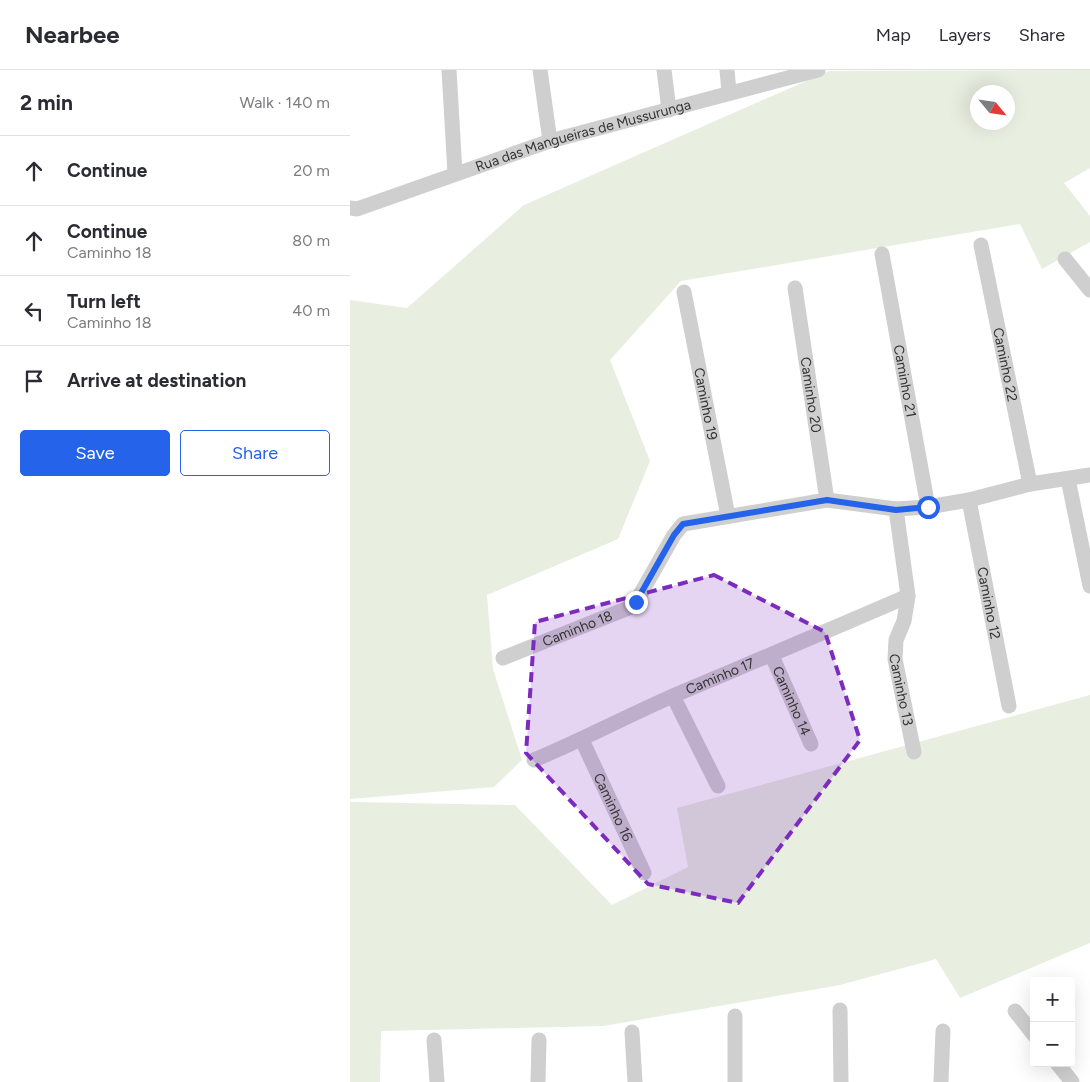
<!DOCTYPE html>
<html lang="en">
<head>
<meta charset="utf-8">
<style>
  body { margin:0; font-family:Figtree,sans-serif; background:#f7f7f7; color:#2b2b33 }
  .controls { position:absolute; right:15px; bottom:15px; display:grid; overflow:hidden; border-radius:5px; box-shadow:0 5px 20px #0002 }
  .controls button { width:45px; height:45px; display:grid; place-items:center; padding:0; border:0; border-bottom:1px solid #e1e1e2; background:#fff; color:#2b2b33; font:25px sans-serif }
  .compass { position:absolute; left:620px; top:15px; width:45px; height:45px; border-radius:50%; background:#fff; box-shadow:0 5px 20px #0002; rotate:119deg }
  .stop { position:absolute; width:15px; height:15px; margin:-11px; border:4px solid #2563eb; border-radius:50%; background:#fff }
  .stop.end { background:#2563eb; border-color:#fff; box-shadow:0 1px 5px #0008 }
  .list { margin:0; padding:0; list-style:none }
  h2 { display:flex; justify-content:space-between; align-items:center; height:65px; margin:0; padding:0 20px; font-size:21px }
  h2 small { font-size:16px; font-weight:400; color:#7c7c81 }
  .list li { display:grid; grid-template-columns:32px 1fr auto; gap:15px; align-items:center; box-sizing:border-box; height:70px; padding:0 20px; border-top:1px solid #e1e1e2 }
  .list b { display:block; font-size:19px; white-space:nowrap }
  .list p { margin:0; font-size:16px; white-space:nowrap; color:#7c7c81 }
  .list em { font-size:16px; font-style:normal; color:#7c7c81 }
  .actions { display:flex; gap:10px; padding:15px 20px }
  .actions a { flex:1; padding:11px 0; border:1px solid #2563eb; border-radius:5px; text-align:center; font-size:18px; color:#2563eb }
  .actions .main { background:#2563eb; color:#fff }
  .icon { flex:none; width:28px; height:28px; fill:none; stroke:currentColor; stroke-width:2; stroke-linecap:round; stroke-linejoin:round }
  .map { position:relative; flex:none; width:740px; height:1012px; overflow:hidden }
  header { display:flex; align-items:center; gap:30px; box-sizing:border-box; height:70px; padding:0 25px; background:#fff; border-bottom:1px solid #e1e1e2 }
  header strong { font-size:24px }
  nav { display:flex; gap:28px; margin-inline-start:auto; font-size:18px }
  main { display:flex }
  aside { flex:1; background:#fff }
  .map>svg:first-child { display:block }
</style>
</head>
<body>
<header>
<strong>Nearbee</strong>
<nav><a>Map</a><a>Layers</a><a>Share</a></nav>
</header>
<main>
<aside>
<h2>2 min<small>Walk · 140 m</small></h2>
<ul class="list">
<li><svg class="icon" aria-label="ahead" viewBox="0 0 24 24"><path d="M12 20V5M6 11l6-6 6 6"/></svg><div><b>Continue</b></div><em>20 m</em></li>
<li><svg class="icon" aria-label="ahead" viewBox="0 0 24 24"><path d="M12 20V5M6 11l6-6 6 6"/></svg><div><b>Continue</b><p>Caminho 18</p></div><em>80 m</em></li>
<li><svg class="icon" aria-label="left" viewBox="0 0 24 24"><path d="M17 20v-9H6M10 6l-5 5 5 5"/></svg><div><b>Turn left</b><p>Caminho 18</p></div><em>40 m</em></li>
<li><svg class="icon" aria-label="arrive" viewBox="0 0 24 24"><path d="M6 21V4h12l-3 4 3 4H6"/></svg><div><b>Arrive at destination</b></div></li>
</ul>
<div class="actions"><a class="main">Save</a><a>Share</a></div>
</aside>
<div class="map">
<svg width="740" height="1012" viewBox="0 0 740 1012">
  <rect width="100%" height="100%" fill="#fff"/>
  <!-- green -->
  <path fill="#e8eee0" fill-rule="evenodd" d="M740 0V98L714 113 740 146V172L692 199 670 154 331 211 260 290 300 391 268 469 137 525 143 599 172 690 144 717 0 729V230L57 238 174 135 479 1ZM628 22H658V52H628Z
    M740 625V873L610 928 586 889 490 915 253 956 31 961 30 1012H0V732L165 735 262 835 338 797 327 738Z"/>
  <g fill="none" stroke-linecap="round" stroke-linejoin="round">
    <!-- minor -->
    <g stroke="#cfcfcf" stroke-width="15">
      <path d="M99 0 105 103"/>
      <path d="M190 0 200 71"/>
      <path d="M314 0 319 40"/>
      <path d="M377 0 379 22"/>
      <path id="s1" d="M0 138 7 139 200 71 468 0"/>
      <path id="s2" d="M631 175 680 414"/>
      <path id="s3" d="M532 184 578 437"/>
      <path d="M715 189 740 220"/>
      <path id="s4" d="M445 218 477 430"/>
      <path id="s5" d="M334 222 378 446"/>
      <path d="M718 409 740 516"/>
      <path id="s6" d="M619 430 659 636"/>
      <path id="s7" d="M546 439 558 526 554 551 546 570 545 589 564 682"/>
      <path id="s8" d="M422 586 461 674"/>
      <path id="s9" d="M153 588 281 537 286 532 324 465 333 454 477 430 546 439 578 437 619 430 680 414 740 405"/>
      <path d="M323 626 368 716"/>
      <path id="s10" d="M232 670 294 803"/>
      <path id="s11" d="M184 690C232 670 277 646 325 625 403 592 480 560 558 526"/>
      <path d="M490 940 491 1012"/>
      <path d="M665 941 684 965"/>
      <path d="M282 962 285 1012"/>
      <path d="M84 970 87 1012"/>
      <path d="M707 993 722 1012"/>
      <path d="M188 1012 189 970"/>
      <path d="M385 1012V946"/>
      <path d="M591 1012 593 961"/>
    </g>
  </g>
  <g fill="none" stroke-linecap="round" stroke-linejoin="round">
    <!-- route -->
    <path stroke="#2563eb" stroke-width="6" d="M286 532 324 465 333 454 477 430 546 440 578 437"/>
  </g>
  <!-- marked area -->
  <path fill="#7b2cbf" fill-opacity="0.2" stroke="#7b2cbf" stroke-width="4" stroke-dasharray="10 6" stroke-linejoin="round" d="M364 505 475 562 510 670 388 833 298 814 176 683 185 552Z"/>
  <g text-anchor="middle" stroke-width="5" stroke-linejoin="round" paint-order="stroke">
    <!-- street labels -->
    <g font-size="14" fill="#323232" stroke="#fff">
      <text dy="5" stroke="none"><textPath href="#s1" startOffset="245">Rua das Mangueiras de Mussurunga</textPath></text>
      <text dy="5" stroke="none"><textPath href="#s2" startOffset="122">Caminho 22</textPath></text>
      <text dy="5" stroke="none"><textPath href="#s3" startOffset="129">Caminho 21</textPath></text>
      <text dy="5" stroke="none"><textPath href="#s4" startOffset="108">Caminho 20</textPath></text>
      <text dy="5" stroke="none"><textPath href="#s5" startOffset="114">Caminho 19</textPath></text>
      <text dy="5" stroke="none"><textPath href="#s6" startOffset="105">Caminho 12</textPath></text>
      <text dy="5" stroke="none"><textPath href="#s9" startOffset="80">Caminho 18</textPath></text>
      <text dy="5" stroke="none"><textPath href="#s11" startOffset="204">Caminho 17</textPath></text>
      <text dy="5" stroke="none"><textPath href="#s7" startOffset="184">Caminho 13</textPath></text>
      <text dy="5" stroke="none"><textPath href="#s8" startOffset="49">Caminho 14</textPath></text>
      <text dy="5" stroke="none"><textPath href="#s10" startOffset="74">Caminho 16</textPath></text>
    </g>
  </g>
</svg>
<div class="controls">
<button>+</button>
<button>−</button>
</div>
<svg class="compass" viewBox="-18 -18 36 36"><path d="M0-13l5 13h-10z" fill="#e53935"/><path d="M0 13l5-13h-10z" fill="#7c7c81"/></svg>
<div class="stop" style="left:578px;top:437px"></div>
<div class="stop end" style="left:286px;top:532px"></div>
</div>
</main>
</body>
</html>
